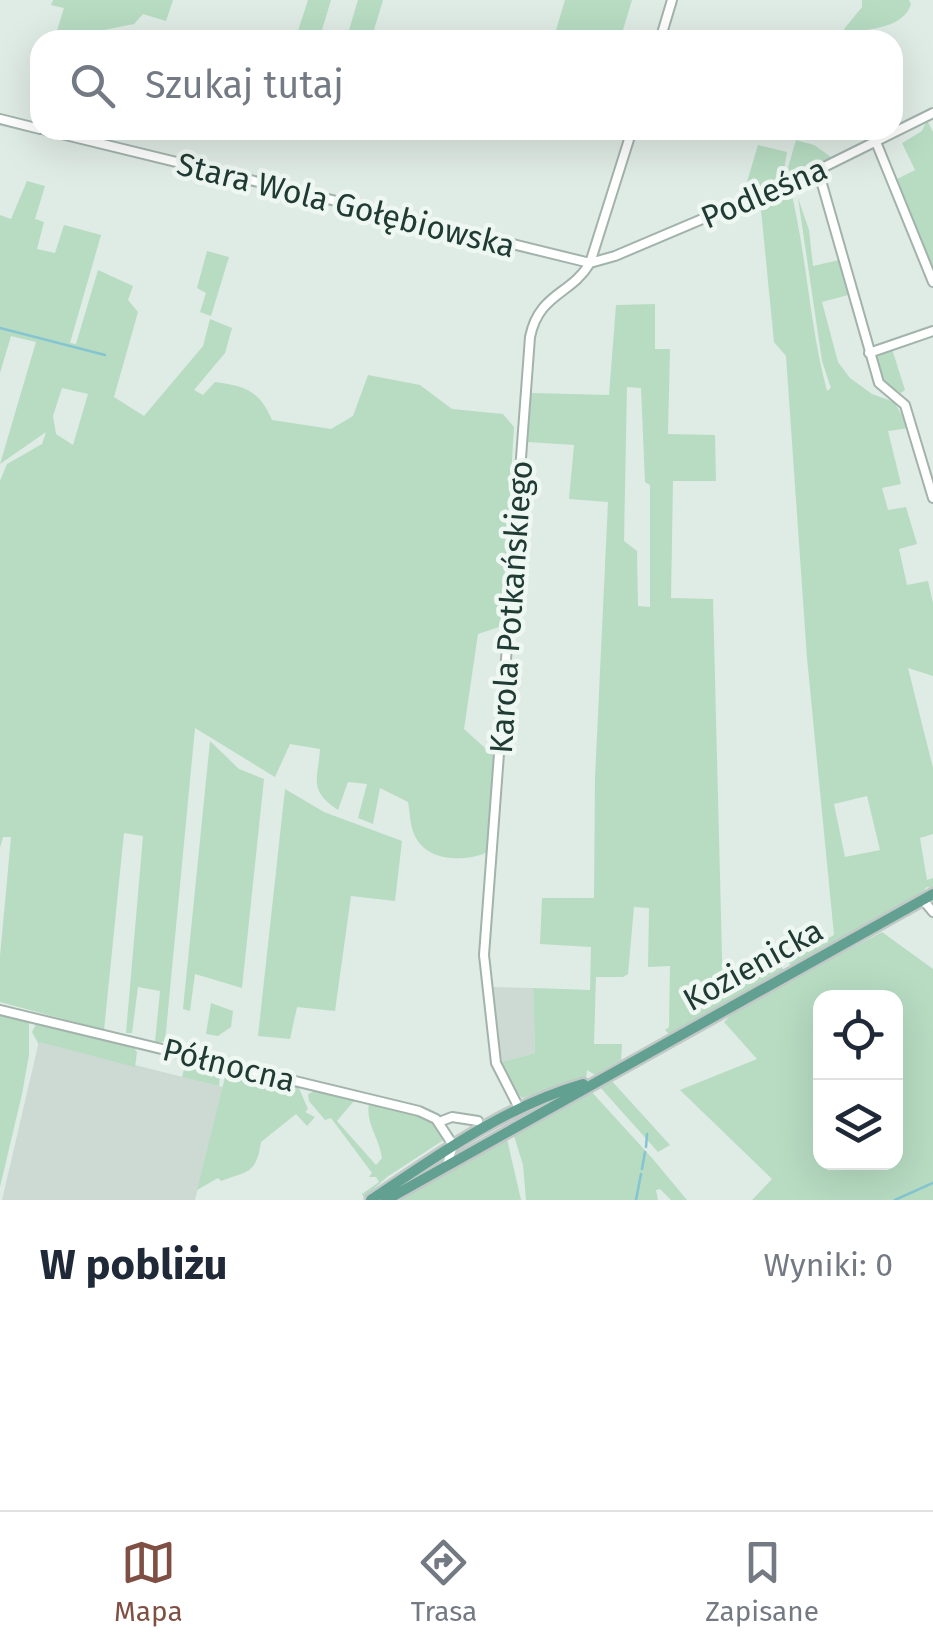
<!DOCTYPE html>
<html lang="pl">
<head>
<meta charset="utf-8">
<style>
  body { margin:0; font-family:"Fira Sans",sans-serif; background:#f2f2f3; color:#1f2937 }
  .controls { position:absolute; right:30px; bottom:30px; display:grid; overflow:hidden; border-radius:20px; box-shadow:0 10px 40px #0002 }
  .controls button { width:90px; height:90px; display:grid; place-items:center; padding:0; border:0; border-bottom:2px solid #e0e1e3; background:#fff; color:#1f2937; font:50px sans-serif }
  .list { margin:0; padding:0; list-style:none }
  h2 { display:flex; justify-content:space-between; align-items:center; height:130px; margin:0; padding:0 40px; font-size:42px }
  h2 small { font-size:32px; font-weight:400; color:#747a83 }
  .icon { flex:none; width:55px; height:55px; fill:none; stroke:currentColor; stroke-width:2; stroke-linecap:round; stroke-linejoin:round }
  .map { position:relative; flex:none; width:933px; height:1200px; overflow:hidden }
  .search { position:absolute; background:#fff; box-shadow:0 10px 40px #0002; left:30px; right:30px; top:30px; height:110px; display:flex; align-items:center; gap:25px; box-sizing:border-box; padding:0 35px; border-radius:30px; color:#747a83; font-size:38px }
  .sheet { height:310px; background:#fff }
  nav { display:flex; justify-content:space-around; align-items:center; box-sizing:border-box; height:140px; border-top:2px solid #e0e1e3; background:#fff; font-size:28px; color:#747a83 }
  nav a { display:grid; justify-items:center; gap:5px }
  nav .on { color:#7f4f44 }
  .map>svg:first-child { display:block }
</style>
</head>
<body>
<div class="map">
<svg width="933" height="1200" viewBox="0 0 933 1200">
  <rect width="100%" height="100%" fill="#dfebe5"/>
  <!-- built -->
  <path fill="#cddad4" d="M492 987 533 988 535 1053 501 1062Z
    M39 1041 223 1087 195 1200H2Z"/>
  <!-- green -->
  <path fill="#b7dcc2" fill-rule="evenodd" d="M53 0H173L166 21 143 14 134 24 99 31 95 40H54L64 8 51 5Z
    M308 0H331L319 40H295Z
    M358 0H383L371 40H346Z
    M565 0H632L620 40H553Z
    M862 0H909L911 4C904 28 870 29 847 33L844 29 862 7Z
    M927 120 933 132V268L897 179 915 170 902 143 922 131Z
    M796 140 814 145 831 157 785 178Z
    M758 145 787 152 782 182 750 196 746 185Z
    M27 181 45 186 35 219 44 222 37 249 55 253 64 225 101 235 70 343 76 344 98 270 133 286 128 300 138 312 114 397 144 416 203 346 210 319 232 328 225 353 194 390 203 395 215 382C245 386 259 390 272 420L331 429 353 416 368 375 420 385 452 409 503 414 514 427 502 626 478 634 464 729 494 756 486 853C462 862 426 862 414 834 410 825 410 812 408 802L380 788 373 824 358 818 367 784 348 782 338 810C308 790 318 780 320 749L290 744 275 777 195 728 165 1042H155L160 991 138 987 132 1033H126L143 836 124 833 104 1030 0 1002V956L11 837H3L0 848V481L7 464 42 444 46 432 0 464 36 342 11 336 0 373V215L11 219ZM62 388 88 394 73 445 56 434 53 416Z
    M790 187C807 255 809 324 827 391L831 388 822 361 798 198 809 230 813 266 839 260 848 295 822 302 838 362 850 378 872 394 894 402 910 428 888 431 901 484 882 488 888 510 906 507 917 544 899 549 907 585 928 581 933 603V676L908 668 933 768V834L920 838 927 880 933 878V888L927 887 919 895 790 966 789 960 834 935 807 658 786 356 774 342 760 200ZM867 796 880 850 845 857 834 804Z
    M207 251 229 257 211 316 200 312 206 293 197 288Z
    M655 304V349H670L668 434 715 435 716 481H673L671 598 713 599 723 996 781 964 783 970 669 1034 665 1030 669 1027 670 966 648 967 649 908 634 907 628 974 623 977H596L594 1044H622L621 1060 595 1075 587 1070 586 1079 522 1098 510 1086 501 1062 535 1053 533 988 590 990 591 947 540 944 542 898H594L595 778 608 502 569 499 574 445 528 442 531 393 609 395 616 305ZM627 387 641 388 645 482 650 485V607L638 606 637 551 624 541Z
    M892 349 905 390 901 393 880 380 875 358Z
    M210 741 239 769 264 779 242 988 195 974 190 1011 183 1009Z
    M285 789 324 812 402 841 395 901 351 896 335 1011 297 1007 290 1039 258 1036Z
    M882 932 933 969V1200H752L772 1179 680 1090 757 1059 724 1022 731 1015 729 1012ZM820 998H896V1162H820Z
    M211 1003 233 1011 231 1027 218 1036 206 1034Z
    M0 1013 29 1022V1055L22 1094 0 1187Z
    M37 1022 132 1045 137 1052 135 1067 40 1042 39 1045 32 1032Z
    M187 1059 221 1067 219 1086 182 1077Z
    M232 1069 298 1086 308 1109 305 1112 315 1117 307 1126 296 1114 261 1142C256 1175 247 1171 221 1181L218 1178 197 1190 226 1073Z
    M610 1079 670 1145 658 1152 599 1086Z
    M589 1089 652 1158 687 1200H671L660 1189 656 1190 658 1200H526L523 1165 514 1136Z
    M317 1090 361 1101 353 1102 337 1121 376 1165 382 1158C380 1140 365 1122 369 1104 397 1106 427 1112 444 1136L442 1141 387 1177 364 1198 362 1194 379 1182 376 1177H369L372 1173 331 1118 325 1120 309 1101 308 1094Z
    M507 1139 521 1200H401L409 1194Z"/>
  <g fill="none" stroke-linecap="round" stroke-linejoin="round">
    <!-- stream -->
    <path stroke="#85c4d1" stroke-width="2.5" d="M0 328 105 355
      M646 1147 647 1134
      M642 1169 645 1152
      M636 1200 641 1174
      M895 1200 933 1183"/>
    <!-- minor casing -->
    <g stroke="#a2b3ac" stroke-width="12">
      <path id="minor" d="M660 40 672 0
        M0 119 40 129
        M45 130 590 263 615 256 818 170 933 113
        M876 142 933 282
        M818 170 879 383 905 405 933 498
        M869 353 933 331
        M923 900 933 912
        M0 1010 419 1111 436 1119 453 1145 447 1165
        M519 1108 496 1063 484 955 530 337C539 293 571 295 590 263L632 130
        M439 1122 452 1117 478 1121"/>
    </g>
    <!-- major casing -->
    <g stroke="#c1c8c6" stroke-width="15">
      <path id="major" d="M371 1200C438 1155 504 1107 583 1084
        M386 1200 933 894"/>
    </g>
    <!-- minor -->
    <use href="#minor" stroke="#fff" stroke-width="8"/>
    <!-- major -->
    <use href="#major" stroke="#62a192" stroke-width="10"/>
  </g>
  <g text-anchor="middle" stroke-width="9" stroke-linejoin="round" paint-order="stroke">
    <!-- street labels -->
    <g font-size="32" fill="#203b34" stroke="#eff7f3">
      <text transform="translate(764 193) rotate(-23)" y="11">Podleśna</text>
      <text transform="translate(346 205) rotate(14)" y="11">Stara Wola Gołębiowska</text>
      <text transform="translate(511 607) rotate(-86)" y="11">Karola Potkańskiego</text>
      <text transform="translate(753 965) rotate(-29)" y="11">Kozienicka</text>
      <text transform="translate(229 1065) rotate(14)" y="11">Północna</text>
    </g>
  </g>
</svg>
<div class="controls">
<button><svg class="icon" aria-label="locate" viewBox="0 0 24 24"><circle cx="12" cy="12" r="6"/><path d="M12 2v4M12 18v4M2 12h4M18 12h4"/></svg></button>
<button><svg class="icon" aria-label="layers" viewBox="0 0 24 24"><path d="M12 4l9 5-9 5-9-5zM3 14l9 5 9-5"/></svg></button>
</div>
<div class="search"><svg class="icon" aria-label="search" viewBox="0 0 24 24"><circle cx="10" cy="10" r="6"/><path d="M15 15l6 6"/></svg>Szukaj tutaj</div>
</div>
<section class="sheet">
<h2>W pobliżu<small>Wyniki: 0</small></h2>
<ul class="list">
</ul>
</section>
<nav>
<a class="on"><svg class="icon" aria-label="map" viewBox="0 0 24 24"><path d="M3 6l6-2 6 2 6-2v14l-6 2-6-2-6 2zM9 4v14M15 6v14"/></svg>Mapa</a>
<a><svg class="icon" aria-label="directions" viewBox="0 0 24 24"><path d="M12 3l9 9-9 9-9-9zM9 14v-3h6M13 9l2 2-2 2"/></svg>Trasa</a>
<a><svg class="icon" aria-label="saved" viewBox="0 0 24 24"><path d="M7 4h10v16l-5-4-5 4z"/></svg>Zapisane</a>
</nav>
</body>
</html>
